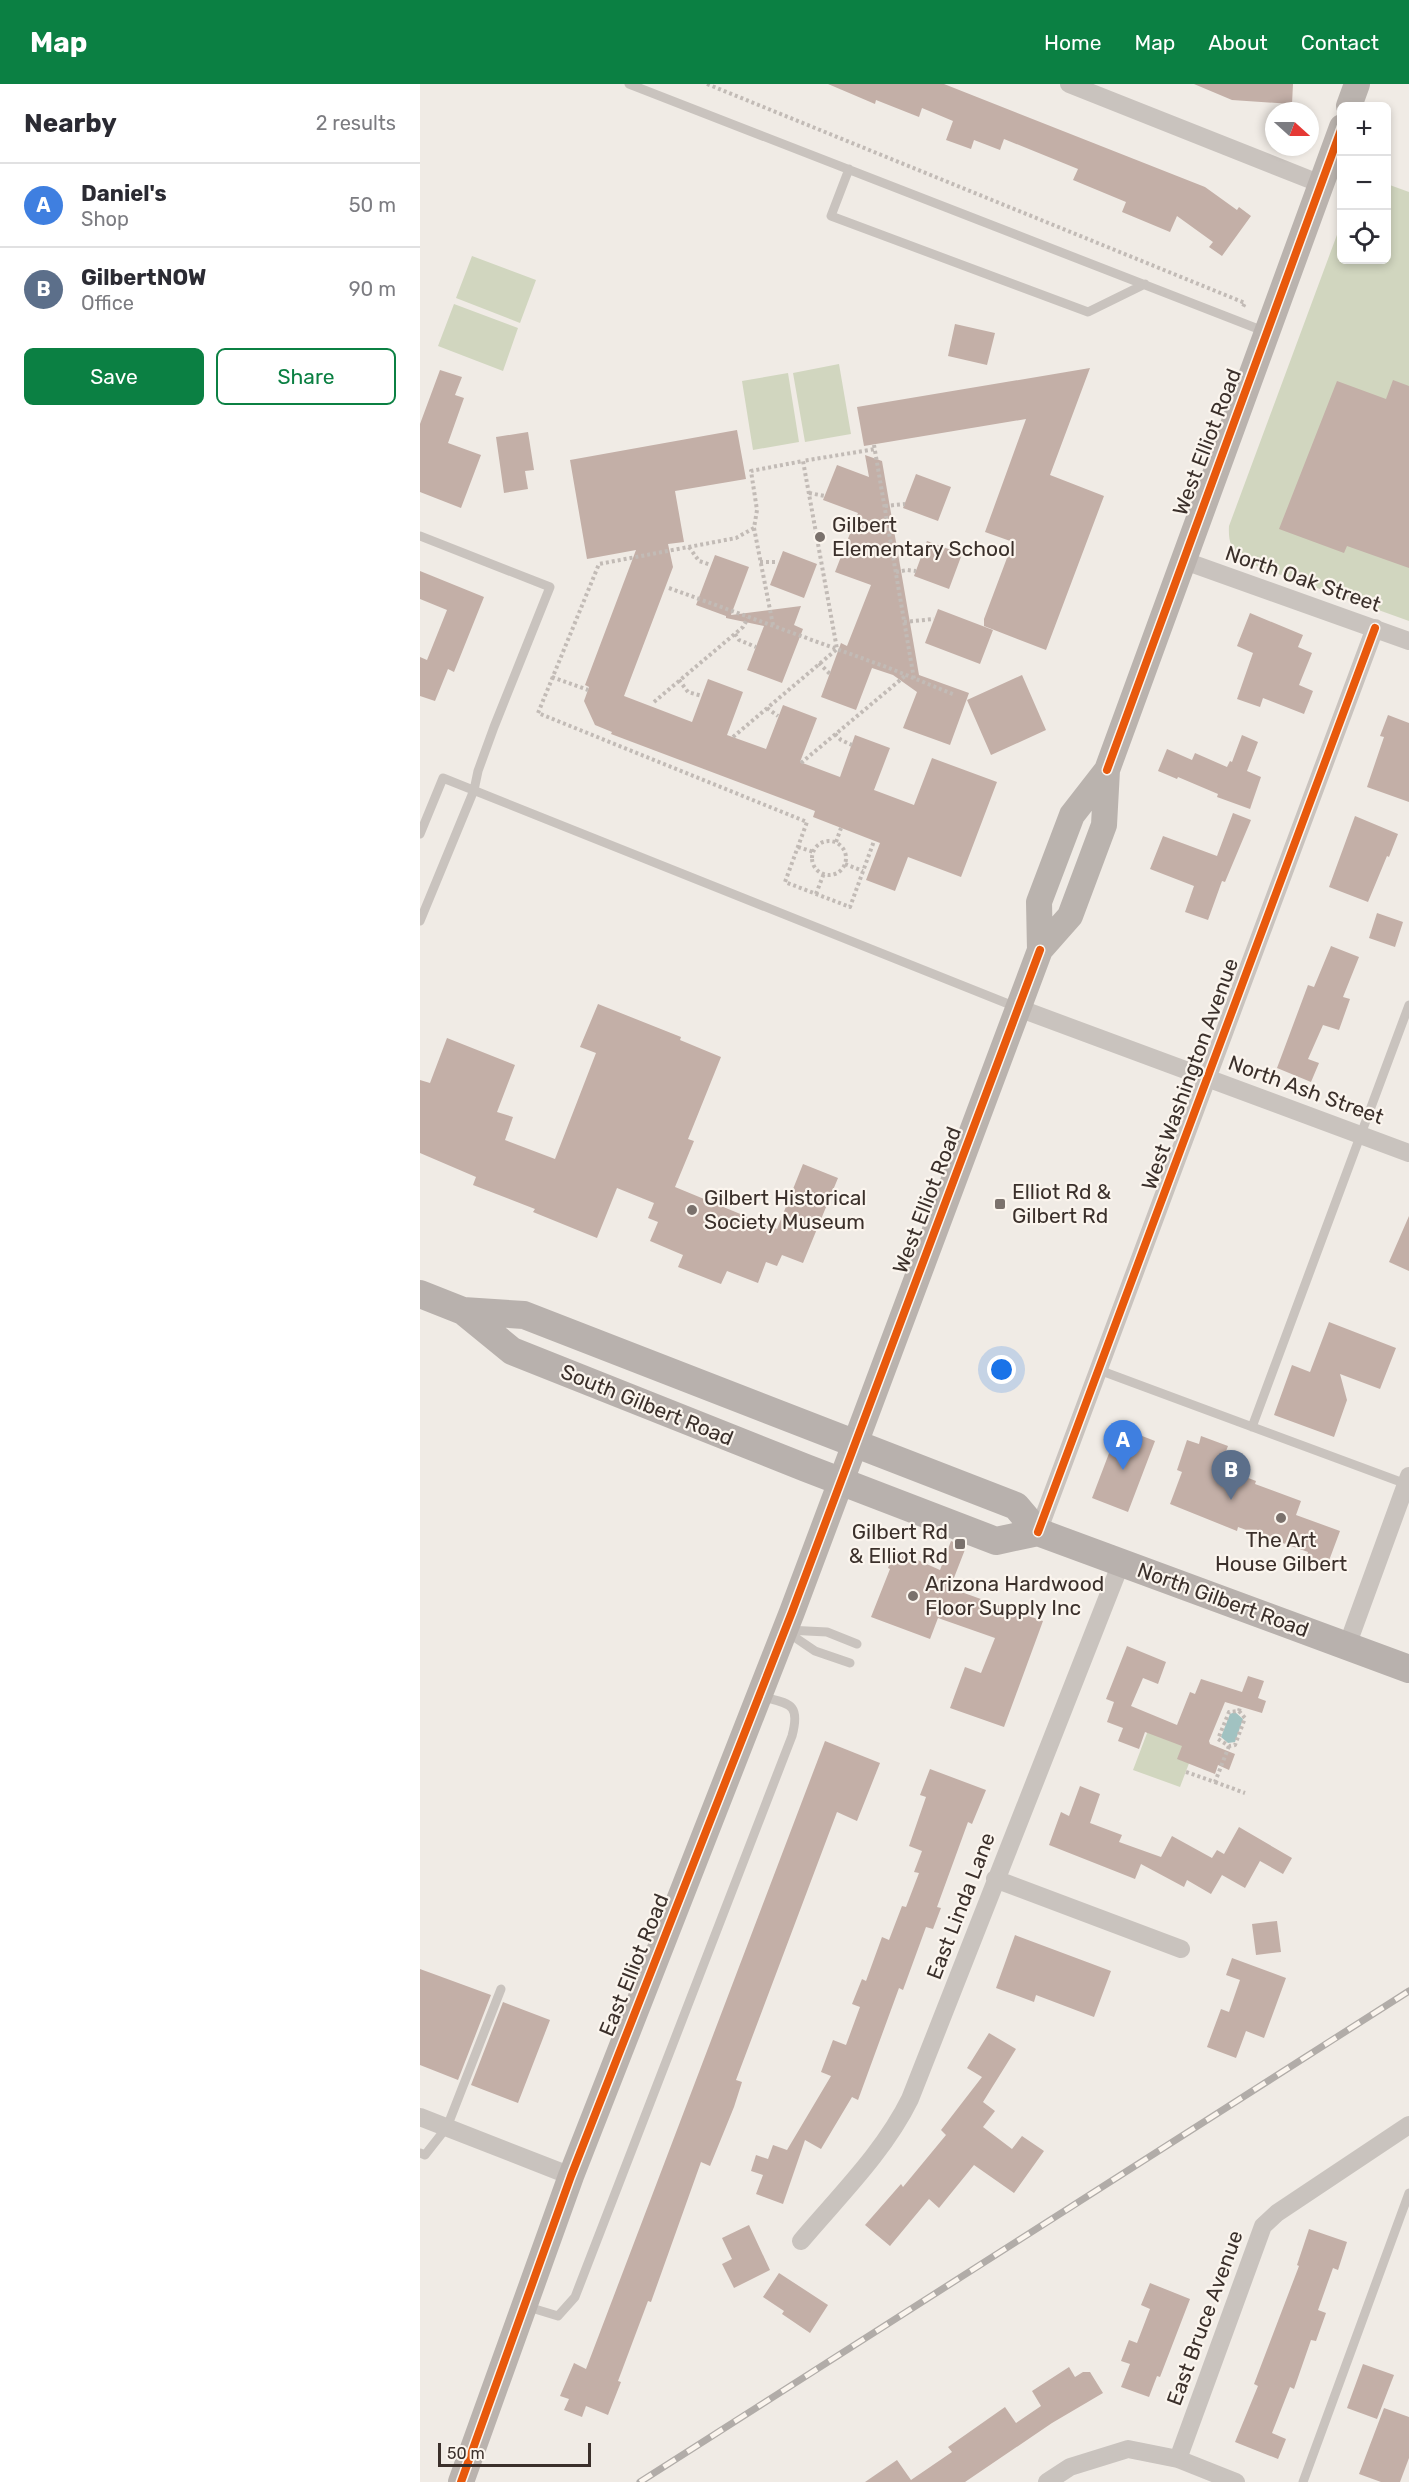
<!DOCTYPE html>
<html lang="en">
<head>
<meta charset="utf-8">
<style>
  body { margin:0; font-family:Rubik,sans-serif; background:#f7f7f7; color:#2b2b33 }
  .controls { position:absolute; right:18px; top:18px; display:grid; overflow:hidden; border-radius:9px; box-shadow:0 3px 9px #0003 }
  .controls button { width:54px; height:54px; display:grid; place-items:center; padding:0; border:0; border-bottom:2px solid #e1e1e2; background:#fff; color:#2b2b33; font:30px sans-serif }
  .compass { position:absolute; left:845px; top:18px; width:54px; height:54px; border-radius:50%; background:#fff; box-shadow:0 3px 9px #0003; rotate:111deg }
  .scale { position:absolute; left:18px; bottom:15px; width:153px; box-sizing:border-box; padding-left:6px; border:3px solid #3b302b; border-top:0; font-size:16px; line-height:21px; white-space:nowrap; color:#3b302b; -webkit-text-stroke:4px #fbf5ee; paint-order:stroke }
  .you { position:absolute; left:582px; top:1286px; width:21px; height:21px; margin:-15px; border:4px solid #fff; border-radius:50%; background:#1a73e8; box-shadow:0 0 0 9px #1a73e833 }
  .badge { display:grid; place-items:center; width:39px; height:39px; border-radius:50%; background:#0b8043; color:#fff; font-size:20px; font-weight:700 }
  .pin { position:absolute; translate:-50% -50px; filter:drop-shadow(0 2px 3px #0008) }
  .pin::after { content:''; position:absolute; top:32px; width:21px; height:18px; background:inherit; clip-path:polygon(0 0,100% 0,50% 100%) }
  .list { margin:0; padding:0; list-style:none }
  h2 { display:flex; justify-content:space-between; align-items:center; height:78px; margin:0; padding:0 24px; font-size:26px }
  h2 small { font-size:20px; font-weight:400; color:#7c7c81 }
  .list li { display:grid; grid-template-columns:39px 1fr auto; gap:18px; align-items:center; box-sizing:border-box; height:84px; padding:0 24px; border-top:2px solid #e1e1e2 }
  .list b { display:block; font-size:22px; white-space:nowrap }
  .list p { margin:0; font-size:20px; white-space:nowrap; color:#7c7c81 }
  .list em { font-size:20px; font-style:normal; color:#7c7c81 }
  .actions { display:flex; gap:12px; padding:18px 24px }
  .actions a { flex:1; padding:14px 0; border:2px solid #0b8043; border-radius:9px; text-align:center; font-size:21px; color:#0b8043 }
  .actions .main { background:#0b8043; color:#fff }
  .icon { flex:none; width:33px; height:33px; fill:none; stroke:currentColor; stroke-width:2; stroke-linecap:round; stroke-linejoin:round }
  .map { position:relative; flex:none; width:989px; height:2398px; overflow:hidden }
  header { display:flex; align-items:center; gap:36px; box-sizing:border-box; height:84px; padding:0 30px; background:#0b8043; color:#fff }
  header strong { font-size:28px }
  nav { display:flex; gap:33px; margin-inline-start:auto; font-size:21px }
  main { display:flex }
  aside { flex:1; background:#fff }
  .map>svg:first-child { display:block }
</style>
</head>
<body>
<header>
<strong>Map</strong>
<nav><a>Home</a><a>Map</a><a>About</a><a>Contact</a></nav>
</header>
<main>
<aside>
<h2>Nearby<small>2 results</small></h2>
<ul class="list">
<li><span class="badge" style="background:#3f7fe0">A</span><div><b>Daniel's</b><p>Shop</p></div><em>50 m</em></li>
<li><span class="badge" style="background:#5c6f8a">B</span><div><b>GilbertNOW</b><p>Office</p></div><em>90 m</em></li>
</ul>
<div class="actions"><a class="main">Save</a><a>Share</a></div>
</aside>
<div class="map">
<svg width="989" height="2398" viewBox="0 0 989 2398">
  <rect width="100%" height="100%" fill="#f0ebe5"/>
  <!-- green -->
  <path fill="#d1d6bf" d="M967 100 989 108V537L828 479C813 468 808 461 809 442L921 140 922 176H966Z
    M52 172 116 196 100 239 36 214Z
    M34 220 98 244 83 287 18 262Z
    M419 280 431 350 385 358 373 289Z
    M368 289 379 358 333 366 322 297Z
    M732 1636 779 1653 760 1703 713 1686Z"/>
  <!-- water -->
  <path fill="#a1c2c1" d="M815 1628 823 1635 815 1658 808 1659 801 1653 810 1630Z"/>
  <!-- building -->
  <path fill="#c3afa7" d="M408 0H524L785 103 817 126 819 123 831 132 802 172 789 163 793 158 757 132 750 148 702 128 706 118 653 96 658 85 584 55 580 66 554 56 551 65 526 56 533 37 502 24 499 33 456 16 455 20Z
    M774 0H873L872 20 812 16Z
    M535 240 575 249 567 281 528 272Z
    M670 284 630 391 684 412 626 566 564 542V535L593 458 565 448 606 335 444 362 437 323Z
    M20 286 42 293 35 311 44 314 28 359 61 371 41 424 0 408V340Z
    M973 296 989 302V484L927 462 924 469 859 445 917 297 966 315Z
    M317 346 326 395 255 407 264 458 248 460 253 483 204 612 272 638 288 595 323 608 307 651 346 665 363 621 397 634 380 678 420 693 435 651 470 664 454 706 494 721 512 674 577 698 541 793 488 773 475 807 446 796 460 759 393 733 395 727 191 650 192 648 175 641 164 617 169 603 165 601 216 466 167 475 150 376Z
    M108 348 114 386 105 387 108 405 84 409 76 353Z
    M445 371 462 377 499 591 549 609 530 661 483 644 497 608 473 591 452 584 436 626 401 613 421 559 427 562 451 501 415 488 438 429 403 416 417 381 449 393Z
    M496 390 531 403 518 437 483 424Z
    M507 457 542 470 529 505 494 492Z
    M363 467 397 480 384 514 350 501Z
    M295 471 329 483 311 531 381 522 374 541 383 545 362 599 327 586 344 542 306 534V532L276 521Z
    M0 487 64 513 34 588 28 585 15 617 0 612V573L7 576 27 526 0 515Z
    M518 525 573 546 560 580 505 559Z
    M830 529 883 551 878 563 892 569 879 601 893 607 884 630 843 614 840 623 817 615 833 569 817 562Z
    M602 591 626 646 571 671 547 616Z
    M968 631 989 639V718L947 703 964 653 960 652Z
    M822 651 838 658 827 687 841 693 830 725 797 713 798 710 758 693 757 695 738 687 747 665 772 676 775 669 807 683 810 677 812 678Z
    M813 729 831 736 805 798 802 797 788 836 765 828 774 802 730 785 743 752 797 772Z
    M935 732 978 750 969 773 967 772 948 818 909 803Z
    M957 829 983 838 975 863 949 854Z
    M911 862 939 873 923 913 930 915 919 946 903 941 888 975 899 979 891 998 857 984 888 901 894 903Z
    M178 920 261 953 260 956 301 973 268 1055 274 1057 255 1103 357 1145 383 1080 418 1094 383 1179 362 1171 357 1182 346 1178 338 1199 307 1187 301 1200 258 1183 263 1171 230 1157 238 1138 228 1134 234 1119 197 1104 177 1154 113 1128 115 1125 53 1101 56 1093 0 1069V996L10 999 27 954 95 981 77 1028 93 1033 85 1056 135 1075 176 969 160 963Z
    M989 1132V1187L969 1178Z
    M909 1238 976 1264 960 1305 920 1290 927 1316 914 1353 854 1331 872 1281 890 1288Z
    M699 1343 735 1357 708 1428 672 1414Z
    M781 1352 808 1362 800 1383 836 1397 835 1400 881 1417 876 1431 920 1447 907 1482 886 1475 888 1468 818 1443 817 1447 750 1420 762 1388 757 1386 767 1356 779 1360Z
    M531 1457 546 1463 530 1504 623 1537 584 1643 530 1624 545 1583 561 1589 575 1554 518 1534 510 1555 451 1533 470 1485 468 1484 475 1466 520 1486Z
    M707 1562 746 1578 738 1600 723 1594 711 1622 757 1641 770 1608 775 1610 781 1595 822 1608 828 1592 844 1597 838 1614 846 1617 842 1629 805 1618 789 1657 790 1660 815 1670 809 1686 798 1681 795 1690 757 1675 762 1662 725 1648 719 1665 698 1657 703 1644 687 1638 694 1618 686 1615Z
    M405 1657 460 1679 437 1737 417 1728 316 1996 322 1998 314 2023 290 2082 281 2078 231 2218 228 2217 198 2297 201 2298 188 2331 166 2322 162 2333 144 2326 149 2315 140 2312 154 2279 166 2285Z
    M510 1685 566 1706 552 1740 548 1738 517 1823 521 1824 513 1845 506 1843 483 1906 479 1904 438 2016 432 2013 401 2065 385 2056 363 2120 336 2110 343 2091 331 2087 336 2071 348 2075 353 2061 367 2066 411 1992 401 1988 413 1956 426 1961 440 1923 432 1920 442 1895 446 1897 462 1853 469 1856 482 1822 486 1823 499 1789 494 1788 502 1767 489 1762 506 1713 500 1711Z
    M660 1702 680 1710 670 1739 702 1751 699 1758 741 1773 752 1752 792 1774 797 1766 804 1770 819 1743 872 1774 863 1790 840 1777 825 1804 802 1791 791 1810 767 1796 764 1803 721 1780 715 1795 629 1761 641 1728 649 1732Z
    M857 1837 861 1868 836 1871 832 1840Z
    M595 1851 691 1887 674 1933 616 1911 614 1918 576 1904Z
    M812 1874 866 1894 844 1954 826 1947 816 1974 787 1963 801 1925 809 1928 820 1896 806 1891Z
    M0 1885 71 1911 38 1996 0 1981Z
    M83 1918 130 1936 98 2019 51 2001Z
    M569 1949 596 1965 563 2018 575 2027 563 2043 592 2065 602 2052 624 2067 594 2109 554 2081 519 2124 509 2115 470 2162 445 2141 481 2100 483 2103 526 2051 521 2046 562 1993 547 1984Z
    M329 2141 350 2186 314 2204 302 2180 312 2175 302 2154Z
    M889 2145 927 2158 918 2186 913 2184 898 2226 906 2229 896 2257 891 2256 874 2305 870 2303 852 2349 866 2355 858 2375 815 2358 838 2302 834 2300 879 2182 877 2181Z
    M359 2189 408 2221 390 2249 362 2230 364 2227 343 2213Z
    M730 2199 770 2215 740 2293 737 2292 729 2313 701 2303 710 2280 701 2277 709 2256 717 2259 730 2225 721 2221Z
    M943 2280 974 2291 957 2335 927 2324Z
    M649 2283 655 2293 663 2288H670L683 2309 632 2339 545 2398H445L477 2376 491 2396 532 2368 528 2363 585 2323 596 2339 621 2322 612 2307Z
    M964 2324 989 2333V2374L980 2398H961L939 2390Z"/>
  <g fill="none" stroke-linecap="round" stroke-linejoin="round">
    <!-- path -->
    <path stroke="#c2bbb6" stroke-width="4" stroke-dasharray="3 3" stroke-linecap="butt" d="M287 0 825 219 822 225
      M454 361 494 595
      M389 409 405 412
      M465 422 485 420
      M334 444 316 454 179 480 118 629 387 738 365 798 430 823 454 757
      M269 463 279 477 291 481
      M340 478H358
      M476 488 487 486 496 487
      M249 504 469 584 535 611
      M484 538 514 535
      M353 541 334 444 337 426 331 387 383 377
      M315 550 319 556 336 563
      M399 579 410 590
      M132 593 168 606
      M259 596 268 608 282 612
      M234 618 323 543 328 534
      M347 624 358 632
      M415 650 421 656 432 661
      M313 653 417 565 383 377 455 365
      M381 679 485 592
      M392 774a17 17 0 1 1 34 0a17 17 0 1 1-34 0Z
      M416 758 421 744
      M378 763 394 768
      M425 780 443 787
      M396 810 404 789
      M819 1627 825 1634 815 1661 809 1662 798 1655 809 1628 819 1627 820 1623
      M766 1688 795 1698 809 1662
      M795 1698 825 1709"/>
    <!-- service -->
    <path stroke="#c9c3be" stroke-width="9" d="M209 0 846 248
      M429 85 411 132 668 228 725 200
      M0 452 130 503 74 643 58 687 54 706 0 837
      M0 750 23 694 596 923
      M679 1286 989 1401
      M832 1343 989 921
      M367 1546 407 1548 437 1560
      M367 1548 395 1567 430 1579
      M0 2069 5 2071 27 2043 81 1905
      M105 2222 138 2232 155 2213 372 1652C381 1618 369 1620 340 1612
      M883 2398 989 2109"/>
    <!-- minor -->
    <path stroke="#c9c3be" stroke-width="18" d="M649 0 901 100
      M762 476 989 557
      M598 924 989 1069
      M618 1448 955 544
      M927 1562 989 1392
      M575 1795 761 1865
      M0 2033 151 2092
      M381 2157C419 2112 464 2068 490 2015L701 1479
      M758 2375 843 2142 857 2129 989 2041
      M627 2398 650 2383 708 2365 758 2375 816 2398"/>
    <!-- secondary -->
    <path stroke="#bab3ae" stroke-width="26" d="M929 22 937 0
      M620 866 650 832 684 741 687 686 922 43
      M41 2398 151 2092 372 1528 620 866 619 818 652 731 687 686"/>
    <!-- primary -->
    <path stroke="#b8b1ad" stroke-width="28" d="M0 1210 43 1227 92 1267 386 1384 576 1457 618 1448
      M43 1227 104 1231 596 1422 618 1448 989 1585"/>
    <!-- rail casing -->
    <g stroke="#b1aca8" stroke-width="7">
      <path id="rail" d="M220 2398 989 1907"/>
    </g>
    <!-- rail -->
    <use href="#rail" stroke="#fbf5ee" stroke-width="4.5" stroke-dasharray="14" stroke-linecap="butt"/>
    <!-- cycleway casing -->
    <g stroke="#fbf5ee" stroke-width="11">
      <path id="cycleway" d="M687 686 922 43
        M618 1448 955 544
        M41 2398 151 2092 372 1528 620 866"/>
    </g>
    <!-- cycleway -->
    <use href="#cycleway" stroke="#e8590c" stroke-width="8"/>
  </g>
  <!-- markers -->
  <g fill="#7a716c" stroke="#fbf5ee" stroke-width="2">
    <circle cx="400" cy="453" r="6"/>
    <rect x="574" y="1114" width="12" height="12" rx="3"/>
    <circle cx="272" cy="1126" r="6"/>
    <circle cx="861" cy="1434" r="6"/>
    <rect x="534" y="1454" width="12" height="12" rx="3"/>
    <circle cx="493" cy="1512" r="6"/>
  </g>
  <g text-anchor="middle" stroke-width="4.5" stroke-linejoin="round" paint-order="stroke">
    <!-- street labels -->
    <g font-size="21" fill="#3b302b" stroke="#fbf5ee">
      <text transform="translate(787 358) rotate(-69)" y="7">West Elliot Road</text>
      <text transform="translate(883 495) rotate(19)" y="7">North Oak Street</text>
      <text transform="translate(770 990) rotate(-70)" y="7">West Washington Avenue</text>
      <text transform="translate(886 1006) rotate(20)" y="7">North Ash Street</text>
      <text transform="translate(507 1116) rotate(-69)" y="7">West Elliot Road</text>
      <text transform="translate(227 1321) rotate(22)" y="7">South Gilbert Road</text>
      <text transform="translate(803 1516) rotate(20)" y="7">North Gilbert Road</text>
      <text transform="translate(541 1822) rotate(-69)" y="7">East Linda Lane</text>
      <text transform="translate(214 1881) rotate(-68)" y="7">East Elliot Road</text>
      <text transform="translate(785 2234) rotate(-70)" y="7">East Bruce Avenue</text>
    </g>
    <!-- poi labels -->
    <g font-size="21" fill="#3b302b" stroke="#fbf5ee" text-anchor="start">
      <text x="412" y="448">Gilbert<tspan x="412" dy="24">Elementary School</tspan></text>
      <text x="592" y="1115">Elliot Rd &amp;<tspan x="592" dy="24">Gilbert Rd</tspan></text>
      <text x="284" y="1121">Gilbert Historical<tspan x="284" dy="24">Society Museum</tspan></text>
      <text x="528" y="1455" text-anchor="end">Gilbert Rd<tspan x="528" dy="24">&amp; Elliot Rd</tspan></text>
      <text x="861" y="1463" text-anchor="middle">The Art<tspan x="861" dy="24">House Gilbert</tspan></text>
      <text x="505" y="1507">Arizona Hardwood<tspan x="505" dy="24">Floor Supply Inc</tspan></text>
    </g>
  </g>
</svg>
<div class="controls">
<button>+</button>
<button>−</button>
<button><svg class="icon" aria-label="locate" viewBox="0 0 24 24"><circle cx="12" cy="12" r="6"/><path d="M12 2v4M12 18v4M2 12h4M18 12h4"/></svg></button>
</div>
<svg class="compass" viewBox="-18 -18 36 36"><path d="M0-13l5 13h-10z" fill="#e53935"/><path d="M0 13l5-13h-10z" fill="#7c7c81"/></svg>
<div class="scale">50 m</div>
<div class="you"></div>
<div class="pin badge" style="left:703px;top:1386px;background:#3f7fe0">A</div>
<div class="pin badge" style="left:811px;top:1416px;background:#5c6f8a">B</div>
</div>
</main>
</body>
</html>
